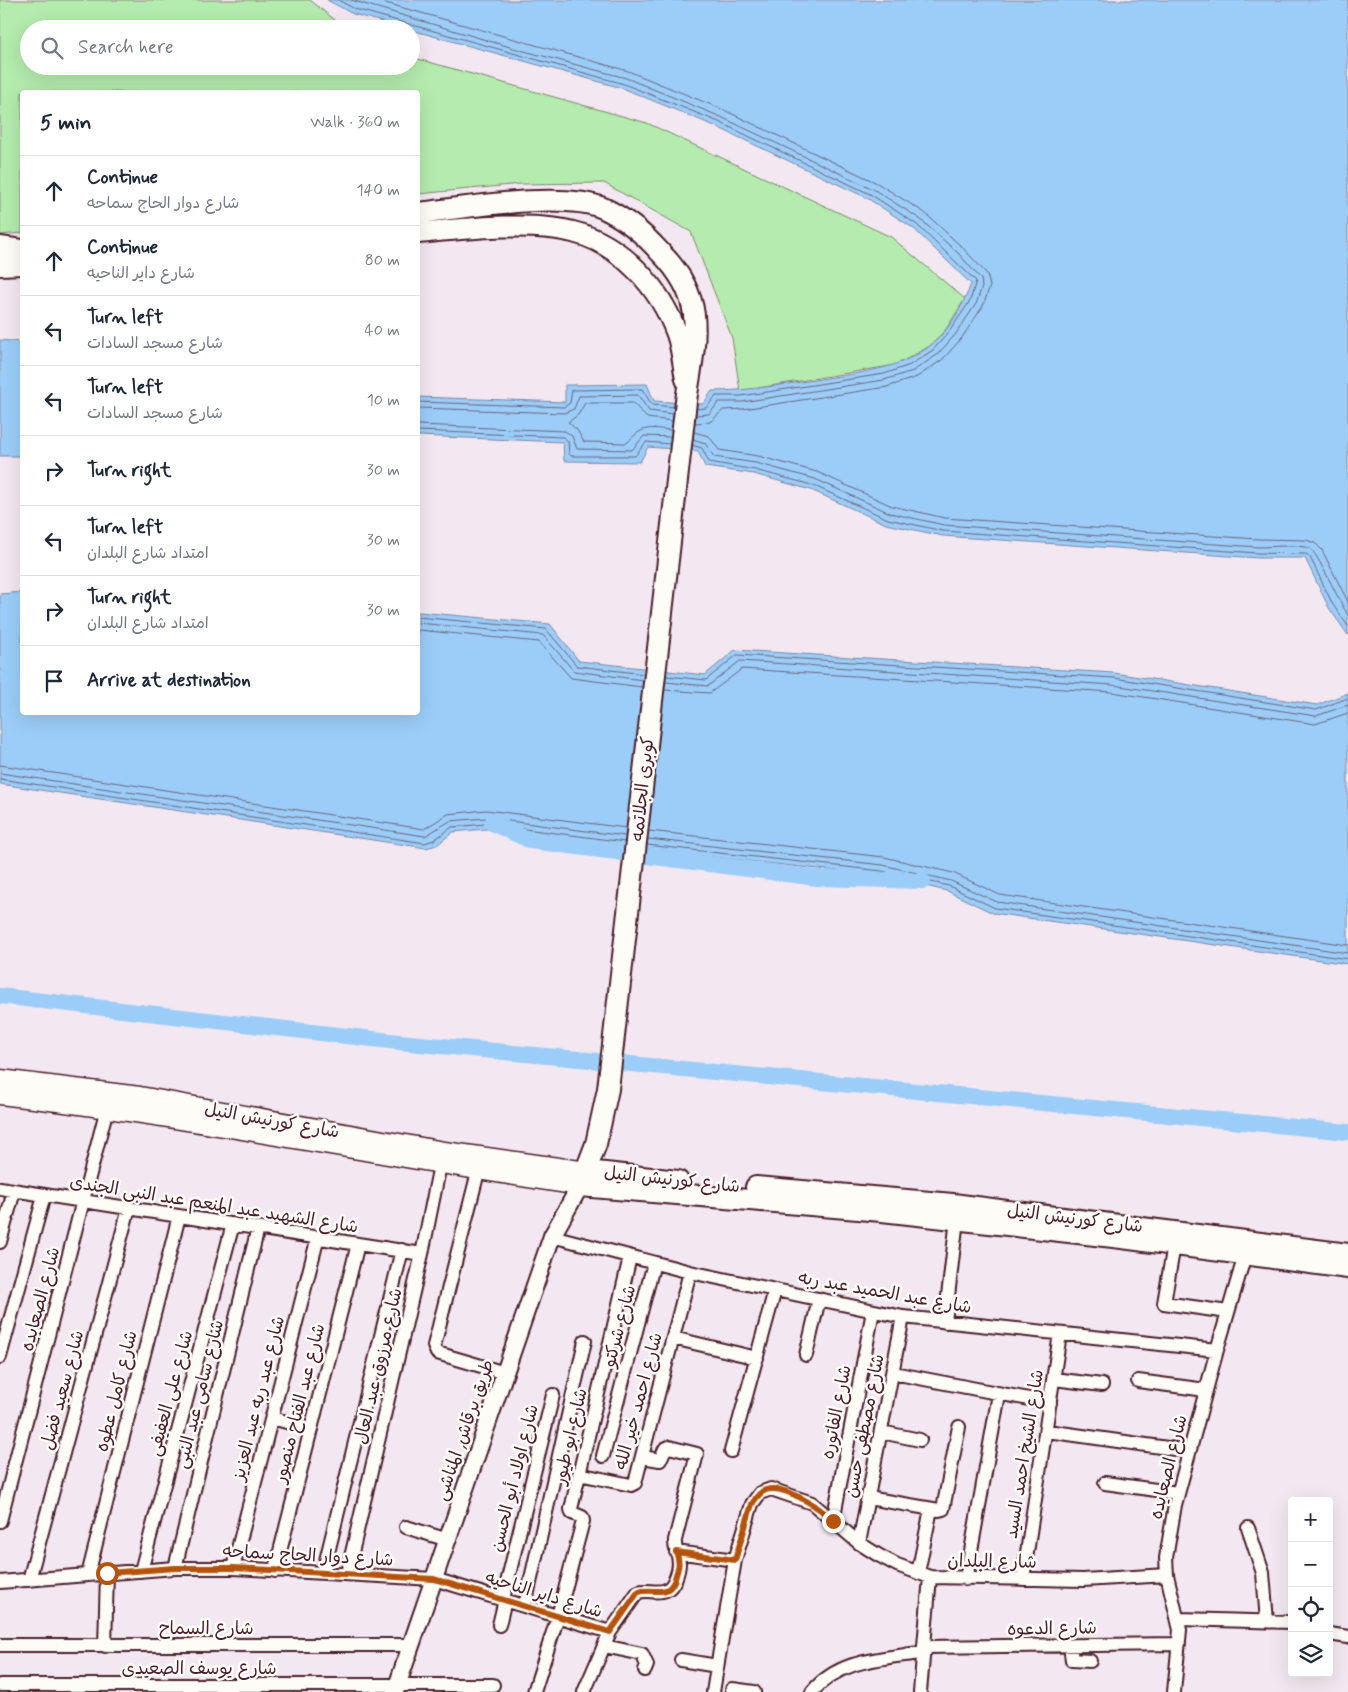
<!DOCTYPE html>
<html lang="en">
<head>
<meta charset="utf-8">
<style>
  body { margin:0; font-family:Mynerve,"Playpen Sans Arabic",sans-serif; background:#f2f2f3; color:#1f2937 }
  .controls { position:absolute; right:15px; bottom:15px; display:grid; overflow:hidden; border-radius:5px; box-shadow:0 5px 20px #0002 }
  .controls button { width:45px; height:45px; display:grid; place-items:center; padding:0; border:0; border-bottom:1px solid #e0e1e3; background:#fff; color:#1f2937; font:25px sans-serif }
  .stop { position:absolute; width:15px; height:15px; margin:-11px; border:4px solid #b45309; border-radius:50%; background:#fff }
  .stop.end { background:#b45309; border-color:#fff; box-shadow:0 1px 5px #0008 }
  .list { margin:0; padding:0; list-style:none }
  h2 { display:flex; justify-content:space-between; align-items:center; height:65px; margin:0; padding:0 20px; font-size:21px }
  h2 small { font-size:16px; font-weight:400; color:#747a83 }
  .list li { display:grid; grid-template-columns:32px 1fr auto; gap:15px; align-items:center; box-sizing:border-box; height:70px; padding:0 20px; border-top:1px solid #e0e1e3 }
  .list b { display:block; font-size:19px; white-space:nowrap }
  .list p { margin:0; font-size:16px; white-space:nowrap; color:#747a83 }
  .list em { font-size:16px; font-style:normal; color:#747a83 }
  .icon { flex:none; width:28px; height:28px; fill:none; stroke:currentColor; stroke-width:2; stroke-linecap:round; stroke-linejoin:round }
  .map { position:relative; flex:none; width:1348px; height:1692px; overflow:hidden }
  .search { position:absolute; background:#fff; box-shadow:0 5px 20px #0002; left:20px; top:20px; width:400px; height:55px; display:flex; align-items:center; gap:12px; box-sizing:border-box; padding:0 18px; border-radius:28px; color:#747a83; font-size:19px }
  .panel { position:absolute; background:#fff; box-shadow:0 5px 20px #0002; left:20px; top:90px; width:400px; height:625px; border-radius:5px }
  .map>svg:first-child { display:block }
</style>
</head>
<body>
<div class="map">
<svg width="1348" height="1692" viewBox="0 0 1348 1692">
  <rect width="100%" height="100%" fill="#f3e8f1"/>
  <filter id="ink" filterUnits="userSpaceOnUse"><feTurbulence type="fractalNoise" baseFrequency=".02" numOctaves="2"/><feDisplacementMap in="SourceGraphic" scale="10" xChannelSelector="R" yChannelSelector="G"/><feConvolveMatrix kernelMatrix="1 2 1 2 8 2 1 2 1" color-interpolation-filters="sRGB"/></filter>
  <g filter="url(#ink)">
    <!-- green -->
    <path fill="#b4ebae" stroke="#7f856c" d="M0 0H310L346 29H29V66H411V57L647 123 891 237 965 299 946 329 930 346 896 365 740 391 732 338 691 232 604 183 521 184 418 194V92H22V233L0 235Z"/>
    <!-- water -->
    <path fill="#9bcdf8" stroke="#7b87a6" d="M327 0H1348V635L1329 608 1305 558H1258L943 536 886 524 811 490 754 474 705 467 698 451 648 447 640 462 564 461 563 442 418 436V397L565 402V385L647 384 654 401 703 404 712 391C746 391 780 385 814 380 891 368 940 366 971 284L913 228 867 198 717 127 622 88 353 14Z
      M0 340 22 342V456H0Z
      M22 592V712H418V612L550 624 579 661 705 675 735 650 1114 673 1317 705 1348 693V964L993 913 947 891 881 876 641 849 486 829 453 832 437 845 426 848 0 784V594Z"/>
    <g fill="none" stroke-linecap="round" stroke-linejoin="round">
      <!-- shore -->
      <path stroke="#6a657d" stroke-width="1" d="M338 0 355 9 624 84 719 122 870 194 916 224 976 281 970 301 949 332 933 350 910 365 884 374 741 396H716L706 408 696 409
        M351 0 513 48 626 78 721 117 873 189 920 219 958 253 981 279 982 287 976 304 955 335 937 355 913 371 884 380 742 402H719L709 414 696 415
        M375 0 628 71 724 110 877 183 925 213 963 248 987 274 990 286 983 306 961 339 942 360 917 377 887 387 743 409 723 410 710 422 695 423
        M418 402 564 407 570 403 572 390 642 389 652 405 674 407
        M418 408 564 413 574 409 579 396 638 395 649 411 673 414
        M418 425 565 431 572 436 577 449 632 450 644 436 671 437
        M671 430C649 428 643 425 627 443L584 442 577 430 568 422 578 415 585 403H633L647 418 672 421
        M418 431 563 437 568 441 569 454 571 456H635L646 442 670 444
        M694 432 709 436 719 450 758 456 817 472 892 506 945 518 1258 539 1306 540 1315 543 1322 550 1348 602
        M693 439 705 443 714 457 756 463 815 479 890 513 944 525 1258 547C1271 547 1297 544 1309 548 1317 551 1340 604 1348 615
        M692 445 702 448 709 462 755 470 812 485 888 519 943 531 1258 553 1306 554 1310 557 1333 605 1348 626
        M418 617 546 629 577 666 644 674
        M418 623 543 635 574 671 643 680
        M418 630 539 642 571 678 642 687
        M666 676 706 680 737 655 1114 678 1316 710 1348 698
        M665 682 708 686 740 661 1113 685 1316 716 1348 705
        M665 690 710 693 742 669 1112 692 1315 724 1348 713
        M0 765 424 829 448 814 486 810 626 828
        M0 773 425 836 450 821 486 818 625 836
        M0 779 425 843 434 840 452 827 486 824 625 842
        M649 831 884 857 953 873 1000 895 1348 945
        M648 839 883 865 951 881 997 902 1348 953
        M647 845 882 871 949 886 995 908 1348 959"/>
      <!-- canal -->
      <path stroke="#9bcdf8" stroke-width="16" d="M492 823 531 841 817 878 923 881
        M0 996 399 1042 1348 1132"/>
      <!-- minor casing -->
      <g stroke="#4a1f2b" stroke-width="16">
        <path id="minor" d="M478 1172 434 1346 437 1353 505 1373
          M0 1188 422 1254
          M552 1236 690 1272 903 1317 1217 1350
          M0 1242 14 1191
          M1174 1245 1164 1303 1228 1312
          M945 1322 957 1219
          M673 1338 757 1358
          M806 1355 819 1299
          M0 1357 44 1196
          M893 1373 1050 1403
          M1054 1379 1102 1385
          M1138 1381 1206 1390
          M272 1418 301 1426
          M1047 1431 1189 1451
          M881 1432 920 1440
          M731 1451 775 1290
          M603 1456 654 1263
          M579 1474 631 1485 635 1483 690 1272
          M1105 1483 1178 1493
          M868 1498 939 1510 943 1509 959 1427
          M0 1521 107 1108
          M833 1521 873 1311
          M406 1527 448 1540
          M1248 1528 1263 1573 1267 1621
          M859 1543 903 1317
          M676 1552 735 1560
          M175 1568 258 1228
          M233 1568 318 1237
          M141 1571 233 1224
          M275 1571 358 1244
          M323 1573 402 1250
          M918 1573 931 1509
          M347 1574 422 1254 440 1165
          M88 1575 179 1216
          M966 1579 999 1394
          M1023 1579 1060 1334
          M29 1580 129 1208
          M0 1582 175 1568H233L434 1579 610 1632 584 1692
          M503 1599 553 1395
          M525 1605 585 1341
          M1179 1619 1292 1622
          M499 1625 505 1600
          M610 1632 638 1592C647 1589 657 1594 666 1590 674 1587 679 1571 679 1563 679 1554 674 1549 675 1540L697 1454 669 1447 665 1449 660 1460 642 1457
          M1329 1634 1348 1637
          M0 1645H412
          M105 1646 107 1573
          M604 1646 642 1654 647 1665 645 1670
          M1070 1646 1072 1660 1090 1661
          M925 1647 1179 1644
          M681 1660 717 1666
          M0 1685H493
          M732 1689 754 1692
          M534 1692 558 1616 583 1521 582 1517 572 1513 571 1509 630 1257
          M713 1692 735 1560 752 1504 760 1493 771 1489 812 1503 859 1543 878 1555 897 1565 930 1577 1083 1580 1167 1575
          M812 1692C840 1658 884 1659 925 1652
          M920 1692 930 1577
          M1174 1692 1180 1630 1167 1575 1166 1558 1175 1505 1217 1350 1245 1255"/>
      </g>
      <!-- tertiary casing -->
      <g stroke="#4a1f2b" stroke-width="20">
        <path id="tertiary" d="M395 1692 552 1236 580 1186"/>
      </g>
      <!-- secondary casing -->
      <g stroke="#4a1f2b" stroke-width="21">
        <path id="secondary" d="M0 1079 140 1096 444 1151 587 1171
          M0 1095C195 1117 387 1158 580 1186"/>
      </g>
      <!-- primary casing -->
      <g stroke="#4a1f2b" stroke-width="24">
        <path id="primary" d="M418 213C463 208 563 191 603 208 625 218 644 234 660 252 677 269 691 290 694 315 697 345 690 372 686 401L608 1089 596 1144 580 1186 882 1211 1122 1238 1348 1268
          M418 233C462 229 531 221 573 232 622 244 660 288 677 334 682 348 683 364 686 379
          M0 247 22 250
          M0 265 22 264
          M587 1171 678 1181
          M756 1187 953 1204 1348 1254"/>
      </g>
      <!-- minor -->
      <use href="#minor" stroke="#fdfcf7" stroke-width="12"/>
      <!-- tertiary -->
      <use href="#tertiary" stroke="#fdfcf7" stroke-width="16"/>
      <!-- secondary -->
      <use href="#secondary" stroke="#fdfcf7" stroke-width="18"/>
      <!-- primary -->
      <use href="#primary" stroke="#fdfcf7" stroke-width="20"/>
    </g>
  </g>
  <g fill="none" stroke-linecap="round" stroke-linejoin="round" filter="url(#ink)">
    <!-- route -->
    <path stroke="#b45309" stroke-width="6" d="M107 1573 175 1568H233L434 1579 610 1632 638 1592C655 1587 670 1600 676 1575 679 1566 680 1561 676 1552L735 1560 752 1504C756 1498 759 1492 766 1490 784 1484 821 1508 833 1521"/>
  </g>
  <g text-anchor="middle" stroke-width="5" stroke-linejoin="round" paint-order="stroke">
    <!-- street labels -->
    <g font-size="18" fill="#4a1f2b" stroke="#fdfcf7">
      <text transform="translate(642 789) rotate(-84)" y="6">كوبرى الجلاتمه</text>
      <text transform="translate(272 1120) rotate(10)" y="6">شارع كورنيش النيل</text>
      <text transform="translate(672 1179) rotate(6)" y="6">شارع كورنيش النيل</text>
      <text transform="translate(214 1204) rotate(9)" y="6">شارع الشهيد عبد المنعم عبد النبى الجندى</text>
      <text transform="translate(1075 1218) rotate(7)" y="6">شارع كورنيش النيل</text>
      <text transform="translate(885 1292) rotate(10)" y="6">شارع عبد الحميد عبد ربه</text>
      <text transform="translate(40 1299) rotate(-75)" y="6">شارع الصعايده</text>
      <text transform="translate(619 1326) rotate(-75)" y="6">شارع شركتو</text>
      <text transform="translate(378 1366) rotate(-77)" y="6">شارع مرزوق عبد العال</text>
      <text transform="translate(62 1390) rotate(-75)" y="6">شارع سعيد فضل</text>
      <text transform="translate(116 1391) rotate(-76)" y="6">شارع كامل عطوه</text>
      <text transform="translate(170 1393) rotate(-75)" y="6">شارع على العفيفى</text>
      <text transform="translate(199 1394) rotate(-76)" y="6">شارع سامى عبد النبى</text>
      <text transform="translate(258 1398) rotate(-76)" y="6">شارع عبد ربه عبد العزيز</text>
      <text transform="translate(638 1401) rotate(-75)" y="6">شارع احمد خير الله</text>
      <text transform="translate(299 1403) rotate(-76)" y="6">شارع عبد الفتاح منصور</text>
      <text transform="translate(836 1412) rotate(-79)" y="6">شارع الفاتوره</text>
      <text transform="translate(864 1426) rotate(-79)" y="6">شارع مصطفى حسن</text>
      <text transform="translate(464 1430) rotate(-71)" y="6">طريق برقاش, المناشى</text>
      <text transform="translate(570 1436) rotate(-77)" y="6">شارع ابو طيور</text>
      <text transform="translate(1024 1454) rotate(-81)" y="6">شارع الشيخ احمد السيد</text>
      <text transform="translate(1168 1467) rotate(-76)" y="6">شارع الصعايده</text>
      <text transform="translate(514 1478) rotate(-76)" y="6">شارع اولاد أبو الحسن</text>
      <text transform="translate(308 1555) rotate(3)" y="6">شارع دوار الحاج سماحه</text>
      <text transform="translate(992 1561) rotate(1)" y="6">شارع البلدان</text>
      <text transform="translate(544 1594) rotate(17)" y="6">شارع داير الناحيه</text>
      <text x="206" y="1634">شارع السماح</text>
      <text transform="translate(1052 1628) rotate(-1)" y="6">شارع الدعوه</text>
      <text x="199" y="1674">شارع يوسف الصعيدى</text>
    </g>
  </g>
</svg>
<div class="controls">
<button>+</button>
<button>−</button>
<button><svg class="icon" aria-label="locate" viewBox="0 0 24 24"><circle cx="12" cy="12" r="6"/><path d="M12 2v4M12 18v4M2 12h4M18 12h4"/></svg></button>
<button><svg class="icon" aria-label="layers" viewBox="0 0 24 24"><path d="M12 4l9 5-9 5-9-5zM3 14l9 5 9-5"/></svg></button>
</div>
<div class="stop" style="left:107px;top:1573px"></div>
<div class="stop end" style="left:833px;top:1521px"></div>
<div class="search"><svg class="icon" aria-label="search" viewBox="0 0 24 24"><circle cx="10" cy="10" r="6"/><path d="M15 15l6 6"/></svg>Search here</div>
<section class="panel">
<h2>5 min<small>Walk · 360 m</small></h2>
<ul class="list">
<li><svg class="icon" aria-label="ahead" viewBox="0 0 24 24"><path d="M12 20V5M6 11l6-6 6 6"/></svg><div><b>Continue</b><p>شارع دوار الحاج سماحه</p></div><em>140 m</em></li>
<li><svg class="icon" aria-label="ahead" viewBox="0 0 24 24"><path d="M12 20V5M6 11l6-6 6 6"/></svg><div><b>Continue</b><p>شارع داير الناحيه</p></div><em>80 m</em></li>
<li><svg class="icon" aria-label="left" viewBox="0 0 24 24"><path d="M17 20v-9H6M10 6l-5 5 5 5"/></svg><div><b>Turn left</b><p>شارع مسجد السادات</p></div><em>40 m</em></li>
<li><svg class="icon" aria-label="left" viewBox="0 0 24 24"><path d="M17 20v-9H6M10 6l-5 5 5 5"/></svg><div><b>Turn left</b><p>شارع مسجد السادات</p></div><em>10 m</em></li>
<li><svg class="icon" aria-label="right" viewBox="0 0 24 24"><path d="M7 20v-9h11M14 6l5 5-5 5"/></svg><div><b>Turn right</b></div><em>30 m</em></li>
<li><svg class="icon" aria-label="left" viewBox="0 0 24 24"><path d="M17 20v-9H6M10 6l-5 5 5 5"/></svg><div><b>Turn left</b><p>امتداد شارع البلدان</p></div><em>30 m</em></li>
<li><svg class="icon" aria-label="right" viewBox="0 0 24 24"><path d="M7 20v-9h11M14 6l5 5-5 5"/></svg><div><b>Turn right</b><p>امتداد شارع البلدان</p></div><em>30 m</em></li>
<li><svg class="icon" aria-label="arrive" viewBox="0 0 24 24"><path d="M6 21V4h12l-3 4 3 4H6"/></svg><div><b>Arrive at destination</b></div></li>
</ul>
</section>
</div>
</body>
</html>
